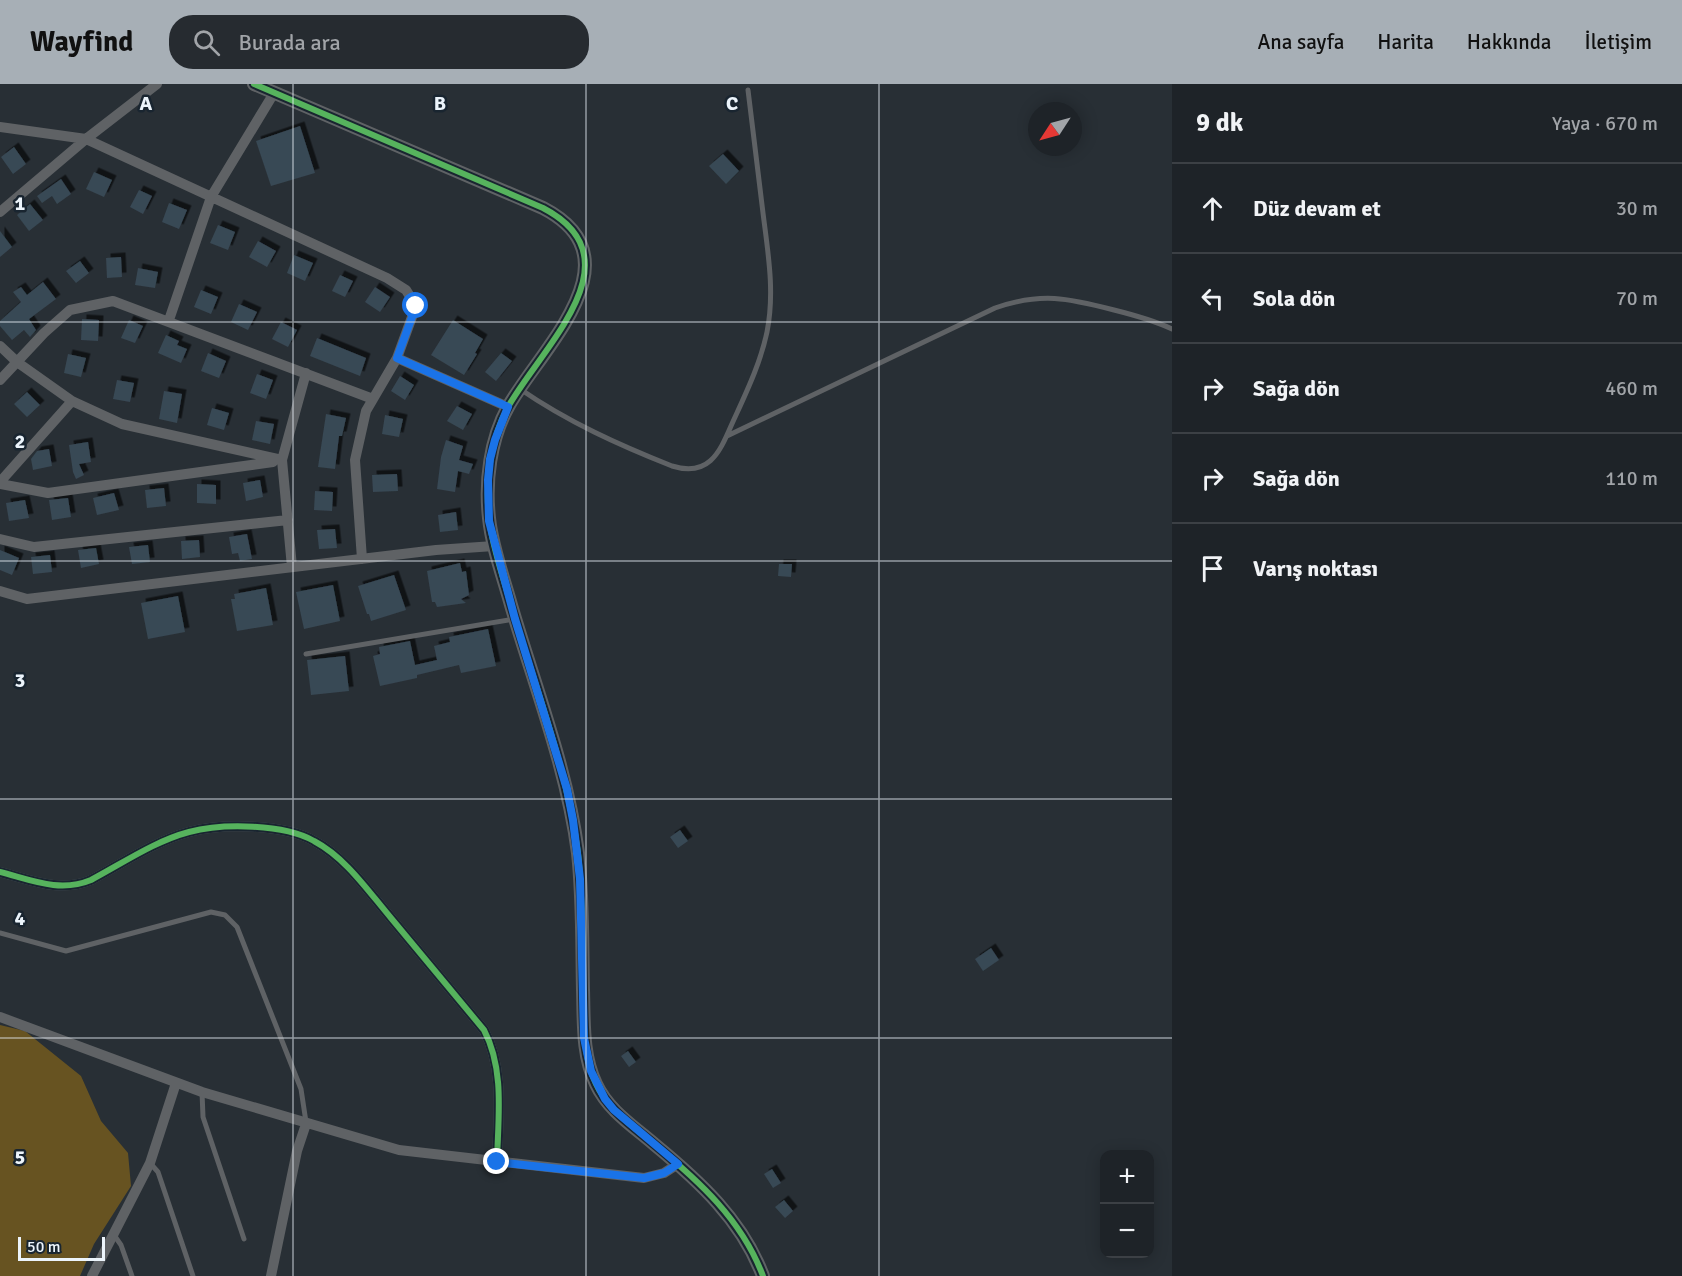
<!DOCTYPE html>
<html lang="tr">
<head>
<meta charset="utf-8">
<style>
  body { margin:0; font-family:Signika,sans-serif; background:#262b30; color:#f1f3f6 }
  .controls { position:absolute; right:18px; bottom:18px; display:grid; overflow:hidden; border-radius:12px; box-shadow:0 3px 15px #0003 }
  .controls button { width:54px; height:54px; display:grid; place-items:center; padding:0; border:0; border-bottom:2px solid #3c4045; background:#1e2328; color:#f1f3f6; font:30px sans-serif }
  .compass { position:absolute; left:1028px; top:18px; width:54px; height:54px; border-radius:50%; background:#1e2328; box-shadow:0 3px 15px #0003; rotate:234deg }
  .scale { position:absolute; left:18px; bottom:15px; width:87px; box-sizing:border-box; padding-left:6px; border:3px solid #ecf4fb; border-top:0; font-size:16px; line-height:21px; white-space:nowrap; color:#ecf4fb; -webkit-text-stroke:4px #192530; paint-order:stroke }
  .stop { position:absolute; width:18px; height:18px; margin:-14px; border:4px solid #1a73e8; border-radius:50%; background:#fff }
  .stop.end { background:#1a73e8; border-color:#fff; box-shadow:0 2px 6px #0008 }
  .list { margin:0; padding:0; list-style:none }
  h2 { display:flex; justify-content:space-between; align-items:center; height:78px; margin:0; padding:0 24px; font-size:26px }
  h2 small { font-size:20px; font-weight:400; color:#a1a4a8 }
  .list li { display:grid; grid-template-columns:39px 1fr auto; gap:18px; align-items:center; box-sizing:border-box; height:90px; padding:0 24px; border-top:2px solid #3c4045 }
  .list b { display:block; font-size:22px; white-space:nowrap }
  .list em { font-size:20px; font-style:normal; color:#a1a4a8 }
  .icon { flex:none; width:33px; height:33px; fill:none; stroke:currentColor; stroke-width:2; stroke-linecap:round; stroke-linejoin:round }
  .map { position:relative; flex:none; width:1172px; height:1192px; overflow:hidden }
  header { display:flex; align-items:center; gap:36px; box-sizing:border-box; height:84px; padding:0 30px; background:#a7afb6; color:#111 }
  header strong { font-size:28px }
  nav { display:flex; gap:33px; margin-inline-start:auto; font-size:21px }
  .search { width:420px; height:54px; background:#262b30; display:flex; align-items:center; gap:15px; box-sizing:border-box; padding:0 21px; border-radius:24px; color:#a1a4a8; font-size:22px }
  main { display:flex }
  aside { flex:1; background:#1e2328 }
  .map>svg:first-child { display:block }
</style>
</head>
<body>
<header>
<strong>Wayfind</strong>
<div class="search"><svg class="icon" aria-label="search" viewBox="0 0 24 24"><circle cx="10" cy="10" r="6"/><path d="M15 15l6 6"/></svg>Burada ara</div>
<nav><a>Ana sayfa</a><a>Harita</a><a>Hakkında</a><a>İletişim</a></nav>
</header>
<main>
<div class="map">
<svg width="1172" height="1192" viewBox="0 0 1172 1192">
  <defs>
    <filter id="shadow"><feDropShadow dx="4.5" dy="-4.5" stdDeviation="0" flood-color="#0009"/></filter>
  </defs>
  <rect width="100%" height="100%" fill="#282f35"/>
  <!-- forest -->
  <path fill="#675321" d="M0 941 25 947 81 992 101 1037 128 1069 131 1102 94 1160 80 1192H0Z"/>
  <!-- building -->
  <path fill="#384854" filter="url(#shadow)" d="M300 42 315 89 271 102 256 57Z
    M14 63 26 80 13 90 1 73Z
    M723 70 739 87 726 100 709 82Z
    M94 88 112 96 104 113 86 105Z
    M61 95 71 110 57 120 52 112 42 119 37 112Z
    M139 106 152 112 143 130 130 123Z
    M169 119 187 126 179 145 162 138Z
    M30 120 43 136 29 147 17 131Z
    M218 141 235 148 228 166 210 159Z
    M0 147 12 163 0 173Z
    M258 157 276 167 267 183 249 173Z
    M294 171 313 179 305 197 287 189Z
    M121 173 122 193 107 194 106 174Z
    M80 177 89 189 76 199 66 187Z
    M138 184 158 188 155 204 135 201Z
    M340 191 353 197 345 213 332 207Z
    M43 198 56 215 29 235 36 246 30 253 24 246 12 256 0 242V237L21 218 13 208 21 203 27 211Z
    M375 203 390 213 380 228 365 218Z
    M201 206 218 213 211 230 194 223Z
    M239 220 257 228 248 246 231 238Z
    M82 235 99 236 98 257 81 256Z
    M129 236 143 242 135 259 121 254Z
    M453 236 483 255 475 269 477 270 464 291 431 271Z
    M281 238 297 246 288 263 272 255Z
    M166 251 179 257 177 261 187 265 181 279 158 269Z
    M317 254 366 274 360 292 310 272Z
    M208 269 226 277 219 294 201 287Z
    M501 269 512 277 496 297 485 288Z
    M68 270 86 274 81 293 64 289Z
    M257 290 273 296 266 315 250 309Z
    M400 292 414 301 405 316 391 307Z
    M117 296 134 299 130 318 113 315Z
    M164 307 182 310 177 339 159 335Z
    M27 308 40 321 27 333 14 320Z
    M457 322 472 330 463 346 447 337Z
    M212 324 229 329 224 346 207 341Z
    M326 330 346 334 342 352H339L335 385 318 383Z
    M385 331 403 335 399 353 382 350Z
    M256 337 274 340 270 360 252 356Z
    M446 356 463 362 459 376 473 380 469 390 458 387 455 408 437 405 441 373Z
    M88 358 91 378 79 380 84 391 76 395 73 388 69 361Z
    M49 365 52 382 33 386 31 375 37 367Z
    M397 390 398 407 373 408 372 391Z
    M260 396 263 413 246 417 243 399Z
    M197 400 216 401V420L197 419Z
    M164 404 166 422 147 424 145 406Z
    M315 407 333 408 332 427 314 426Z
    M114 409 119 426 97 431 93 414Z
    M68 414 71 433 52 436 49 416Z
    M25 416 29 434 9 437 6 419Z
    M456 428 458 446 440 448 438 431Z
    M335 445 337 464 319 465 317 446Z
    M247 450 252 475 240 477 238 469 232 470 229 453Z
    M199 456 200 473 182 475 181 457Z
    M148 461 150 478 132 480 129 463Z
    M96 464 99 480 81 484 78 466Z
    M0 466 19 474 12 491 0 486Z
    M50 471 52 488 33 490 31 473Z
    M460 479 462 488 466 487 469 511 461 515 466 519 437 523 435 518H432L427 487Z
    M779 480H792L791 493 778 492Z
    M394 491 406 526 371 537 369 530H367L358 502Z
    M333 501 340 537 304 545 296 508Z
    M266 504 273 541 237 547 231 515H235L234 510Z
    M178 512 185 548 148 555 141 519Z
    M488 545 496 582 461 589 459 581 417 591V594L380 602 373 572 380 570 379 563 410 557 415 581 437 576 434 562 450 558 449 553Z
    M345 572 349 607 311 611 307 576Z
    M680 746 688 757 678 764 670 753Z
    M991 864 999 876 983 887 975 875Z
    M628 967 636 978 629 983 621 972Z
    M772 1085 781 1099 773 1104 764 1090Z
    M784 1116 793 1127 785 1134 775 1123Z"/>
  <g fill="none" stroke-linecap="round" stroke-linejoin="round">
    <!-- service -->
    <path stroke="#5f6265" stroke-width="5" d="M520 305C568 338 619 361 672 382 708 393 719 370 731 342 745 311 760 281 767 248 775 208 768 169 763 129 758 88 753 47 748 6
      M727 352 995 224C1041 208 1068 214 1114 226 1134 231 1153 236 1172 245
      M306 570 514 535
      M0 849 66 867 211 828 225 831 237 843 301 1005 306 1038
      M202 1008 203 1033 244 1155
      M150 1079 158 1088 193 1192
      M114 1151 121 1161 132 1192"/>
    <!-- minor -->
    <path stroke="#5f6265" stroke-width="10" d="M0 43 86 55 387 194 406 206 416 222 397 274 366 327 355 376 362 475
      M0 128 86 55 157 0
      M169 236 211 113 274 9
      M0 262 17 278 72 317 122 340 282 376
      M397 274 508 323
      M0 296 44 249 70 226 113 217 373 315
      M0 398 72 317
      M0 400 48 409 273 378
      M0 455 34 463 288 436
      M292 483 282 376 306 289
      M0 507 27 515 436 466 494 462
      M0 788C31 796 60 809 91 796 123 779 155 757 189 748 223 739 284 740 314 757 346 774 368 807 391 834 422 871 453 909 484 946 505 986 498 1034 497 1078
      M0 933 202 1008 399 1066 644 1094 664 1089 678 1080
      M92 1192 150 1079 176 999
      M271 1192 297 1067 306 1040"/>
    <!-- tertiary -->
    <path stroke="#5f6265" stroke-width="14" d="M254 0 543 124C641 175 541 264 508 323 490 356 485 397 489 434 492 463 503 492 511 521 535 603 567 684 578 769 583 814 582 861 583 906 584 938 582 971 596 1000 608 1026 633 1042 654 1060 699 1097 742 1136 763 1192"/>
    <!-- cycleway casing -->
    <g stroke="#192530" stroke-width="10">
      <path id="cycleway" d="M254 0 543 124C641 175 541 264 508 323 490 356 485 397 489 434 492 463 503 492 511 521 535 603 567 684 578 769 583 814 582 861 583 906 584 938 582 971 596 1000 608 1026 633 1042 654 1060 699 1097 742 1136 763 1192
        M0 788C31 796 60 809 91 796 123 779 155 757 189 748 223 739 284 740 314 757 346 774 368 807 391 834 422 871 453 909 484 946 505 986 498 1034 497 1078"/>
    </g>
    <!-- cycleway -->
    <use href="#cycleway" stroke="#56b35d" stroke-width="6"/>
  </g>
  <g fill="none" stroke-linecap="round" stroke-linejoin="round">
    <!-- route -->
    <path stroke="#1a73e8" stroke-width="8" d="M416 222 397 274 508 323 495 356 490 375 488 396 489 437 515 535 567 705 573 736 580 795 584 954 591 987 605 1015 614 1026 678 1080 664 1089 644 1094 497 1078"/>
  </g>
  <!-- grid -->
  <path fill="none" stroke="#ecf4fb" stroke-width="1.5" stroke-opacity="0.55" d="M293 0V1192M586 0V1192M879 0V1192M0 238H1172M0 477H1172M0 715H1172M0 954H1172"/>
  <g font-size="20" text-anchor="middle" font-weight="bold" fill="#ecf4fb" stroke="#192530" stroke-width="5" stroke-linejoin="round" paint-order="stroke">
    <text x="146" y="26">A</text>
    <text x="440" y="26">B</text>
    <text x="732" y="26">C</text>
    <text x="20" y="126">1</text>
    <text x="20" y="364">2</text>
    <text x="20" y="603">3</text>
    <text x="20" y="841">4</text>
    <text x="20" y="1080">5</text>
  </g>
</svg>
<div class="controls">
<button>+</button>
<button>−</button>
</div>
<svg class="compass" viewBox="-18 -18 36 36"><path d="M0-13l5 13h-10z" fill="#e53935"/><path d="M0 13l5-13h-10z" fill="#a1a4a8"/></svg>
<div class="scale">50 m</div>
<div class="stop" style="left:416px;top:222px"></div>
<div class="stop end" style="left:497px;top:1078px"></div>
</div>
<aside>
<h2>9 dk<small>Yaya · 670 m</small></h2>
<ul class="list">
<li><svg class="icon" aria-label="ahead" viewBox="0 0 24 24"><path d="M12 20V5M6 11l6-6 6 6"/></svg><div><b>Düz devam et</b></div><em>30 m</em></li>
<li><svg class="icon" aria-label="left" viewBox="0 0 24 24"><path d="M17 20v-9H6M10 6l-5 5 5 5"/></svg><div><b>Sola dön</b></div><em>70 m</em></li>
<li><svg class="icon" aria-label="right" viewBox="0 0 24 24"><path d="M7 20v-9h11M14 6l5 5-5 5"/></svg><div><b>Sağa dön</b></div><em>460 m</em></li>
<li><svg class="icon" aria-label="right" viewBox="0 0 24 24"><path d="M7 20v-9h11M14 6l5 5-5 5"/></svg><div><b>Sağa dön</b></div><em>110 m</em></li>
<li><svg class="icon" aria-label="arrive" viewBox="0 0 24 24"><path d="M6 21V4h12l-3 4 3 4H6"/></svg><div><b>Varış noktası</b></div></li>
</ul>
</aside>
</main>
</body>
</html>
